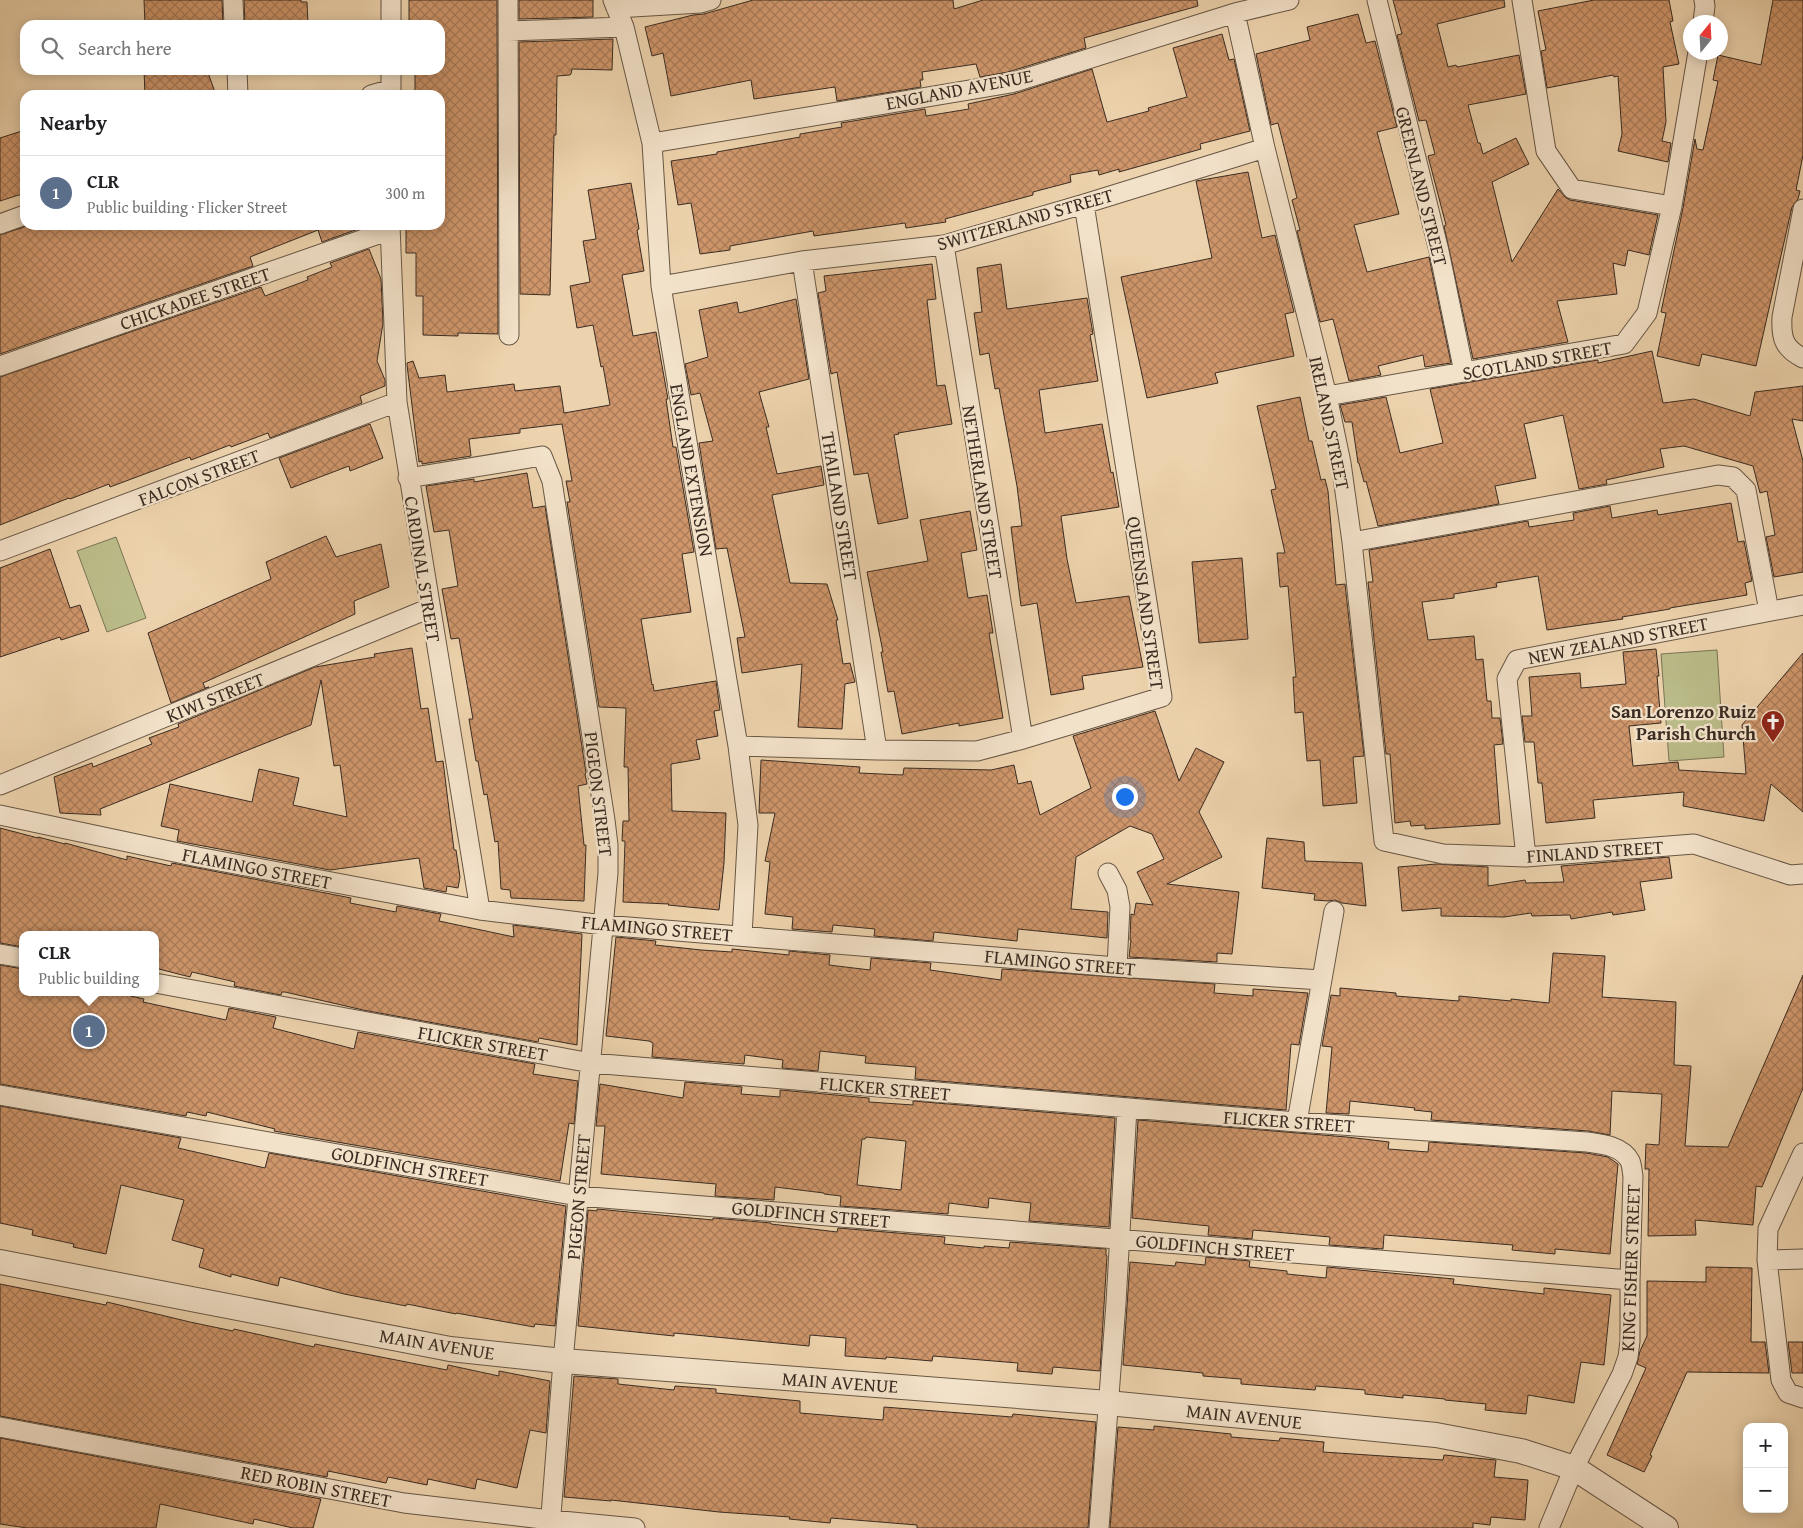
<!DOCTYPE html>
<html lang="en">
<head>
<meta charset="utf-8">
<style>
  body { margin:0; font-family:"Gentium Book Plus",serif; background:#f2f2f2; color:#202124 }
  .controls { position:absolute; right:15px; bottom:15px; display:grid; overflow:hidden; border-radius:10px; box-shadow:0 2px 12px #0003 }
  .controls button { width:45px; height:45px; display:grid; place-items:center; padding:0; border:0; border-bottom:1px solid #e0e0e0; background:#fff; color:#202124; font:25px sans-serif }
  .compass { position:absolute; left:1683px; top:15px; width:45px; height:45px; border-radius:50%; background:#fff; box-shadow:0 2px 12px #0003; rotate:18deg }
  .you { position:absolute; left:1124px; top:796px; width:18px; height:18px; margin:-12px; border:4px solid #fff; border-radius:50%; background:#1a73e8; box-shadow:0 0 0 8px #1a73e833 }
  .badge { display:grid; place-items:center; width:32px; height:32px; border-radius:50%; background:#db2777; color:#fff; font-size:16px; font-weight:700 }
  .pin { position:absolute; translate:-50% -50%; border:2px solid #fff; box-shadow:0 1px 5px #0006 }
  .popup { position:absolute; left:19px; top:931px; width:140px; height:65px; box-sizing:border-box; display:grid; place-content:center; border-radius:10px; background:#fff; filter:drop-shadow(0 1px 4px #0005); font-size:16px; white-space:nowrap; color:#757577 }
  .popup b { font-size:19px; color:#202124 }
  .popup::after { content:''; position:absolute; left:50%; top:100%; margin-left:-10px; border:10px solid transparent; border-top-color:#fff }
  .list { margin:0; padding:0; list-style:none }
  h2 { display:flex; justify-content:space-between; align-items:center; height:65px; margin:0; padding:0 20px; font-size:21px }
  h2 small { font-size:16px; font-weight:400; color:#757577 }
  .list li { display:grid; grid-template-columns:32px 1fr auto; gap:15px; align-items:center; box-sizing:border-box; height:75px; padding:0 20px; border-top:1px solid #e0e0e0 }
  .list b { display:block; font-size:19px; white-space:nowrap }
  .list p { margin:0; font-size:16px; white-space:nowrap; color:#757577 }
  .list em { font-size:16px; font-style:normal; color:#757577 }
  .icon { flex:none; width:28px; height:28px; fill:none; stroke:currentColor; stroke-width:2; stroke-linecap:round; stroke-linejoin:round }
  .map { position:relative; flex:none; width:1803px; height:1528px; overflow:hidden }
  .search { position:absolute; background:#fff; box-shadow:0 2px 12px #0003; left:20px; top:20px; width:425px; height:55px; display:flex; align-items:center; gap:12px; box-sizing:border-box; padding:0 18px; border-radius:15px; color:#757577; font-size:19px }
  .panel { position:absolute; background:#fff; box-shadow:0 2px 12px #0003; left:20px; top:90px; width:425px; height:140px; border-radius:15px }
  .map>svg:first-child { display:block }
</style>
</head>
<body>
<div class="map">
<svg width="1803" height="1528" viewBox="0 0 1803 1528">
  <defs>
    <pattern id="building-cross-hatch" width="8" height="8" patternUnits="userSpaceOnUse" patternTransform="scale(1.25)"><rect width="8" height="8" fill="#cf966b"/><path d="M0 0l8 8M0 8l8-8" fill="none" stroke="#a97b58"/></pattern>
  </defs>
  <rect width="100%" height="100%" fill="#edd3ad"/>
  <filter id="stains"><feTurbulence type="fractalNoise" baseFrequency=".004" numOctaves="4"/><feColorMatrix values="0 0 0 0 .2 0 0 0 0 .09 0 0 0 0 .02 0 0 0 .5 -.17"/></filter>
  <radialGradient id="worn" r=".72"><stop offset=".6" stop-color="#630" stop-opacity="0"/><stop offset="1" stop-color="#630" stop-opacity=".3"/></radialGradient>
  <!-- green -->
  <path fill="#babc89" stroke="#7a7456" d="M116 537 146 618 107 632 77 551Z
    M1717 650 1724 757 1669 761 1661 654Z"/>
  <!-- building -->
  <path fill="url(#building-cross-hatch)" stroke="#3a2c22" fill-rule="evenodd" d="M144 0H222L223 25H145Z
    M244 0H301V2H307L308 25H245Z
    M409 0H497L498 334 458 333V336L423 335V296H416V253H406V225H440V95H415V70H440V25H409Z
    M519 0H593V17L519 19Z
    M753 0H953L954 9 983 0H1197L1198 6 1084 38 1086 48 1008 72 980 77 976 64 922 72 923 80H920L921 87 837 101 835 87 754 99 751 80 671 96 663 53 652 56 645 27 693 15 704 14Z
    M1393 0H1504L1505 7 1437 24 1448 67 1456 65 1457 67 1519 55 1526 94 1468 105 1478 143H1480L1483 154 1516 138 1529 164 1492 182 1512 262 1558 189 1566 198 1570 200 1658 215 1649 255 1628 250 1625 266 1613 263 1617 294 1557 301 1568 342 1473 359 1444 226 1446 225 1428 156 1435 154 1426 120 1419 121 1397 35 1402 34Z
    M1594 0H1669L1673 21 1670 22 1679 64 1663 67 1666 122 1662 141 1671 143 1668 162 1618 151 1622 134 1618 76 1614 77 1613 75 1547 88 1541 51 1546 50 1538 11Z
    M1773 0H1803V155L1796 190 1800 191 1798 199 1792 207 1756 366 1702 354 1699 366 1657 356 1666 313 1661 312 1683 208 1695 139 1697 149 1703 150 1718 81 1713 80 1718 55 1761 65Z
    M1358 14 1366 43 1375 41 1397 127 1377 132 1399 214 1354 225 1367 272 1429 257 1451 363 1425 367 1423 355 1378 366 1381 375 1349 381 1333 319 1320 322 1297 231 1300 230 1292 200 1297 198 1278 123 1271 125 1256 54 1310 40 1307 27Z
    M1222 34 1229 60 1234 59 1250 131 1200 144 1201 149 1119 172V169L1099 175 1098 170 1070 175 1071 182 1033 192V195L945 219 946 222 906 228 905 223 814 236 813 231 730 246V250L700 254 691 203 678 205 671 161 717 154V152L800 137V134L842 127 841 123 925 109 926 116 969 109 968 104 1014 94 1092 69 1107 122 1149 111 1148 108 1187 97 1173 48Z
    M613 39 612 70 572 69 571 74 570 75 557 76 556 135H554L550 295 520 294 519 42Z
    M144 70H207L216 95H145Z
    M25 130V193L0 201V138Z
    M1248 172 1262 238 1275 235 1294 312 1285 314 1294 356 1215 373 1218 383 1147 398 1121 277 1212 258 1196 181Z
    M631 183 639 229 637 230 644 271 622 275 633 336 656 332 668 399H666L673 447H676L694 552 682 554 691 612 641 619 652 685 653 684 654 691 716 681 720 710 714 711 718 736 696 740 700 759 671 764 672 811 726 813 724 863 719 910 668 905 669 904 623 902 625 841H622L623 821H629L628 767H624L626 708 599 707 567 502H570L566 481H572L562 424 520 429V433L469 439 471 456 422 464V461L419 462 407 365V363L413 361 419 378 445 375 447 392 514 384 515 391 560 386 564 413 610 405 603 366 601 367 593 325 577 328 570 286 590 282 583 241 596 239 588 190Z
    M30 225H360L361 228 322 242 318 230 250 257 253 266 0 354V235Z
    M369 249 381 279 383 323 377 361 385 380V386L360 396 362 403 270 438 268 433 231 447 230 445 191 460 190 457 110 487 109 484 70 499 69 498 0 525V377L261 287 265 296 308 280 307 277 332 267 330 263Z
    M932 264 936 299 927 300 937 386 945 385 952 424 898 433 899 434 894 435 908 518 878 524 868 473 854 475 837 372 831 374 818 293 826 291 824 276Z
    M1001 264 1007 309 1087 298 1093 334 1090 335 1098 381 1039 390 1045 433 1102 424 1111 473 1113 472 1119 507 1061 516 1067 559 1076 603 1129 596 1143 667 1082 676 1084 689 1051 695 1037 603 1021 606 1011 527 1022 526 1017 486 999 388 995 389 989 353 980 355 974 313 982 312 977 268Z
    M796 299 809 379 759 392 769 427H766L777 474 821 466 824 485 772 495 790 583 827 584 838 620H836L843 664 850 663 855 682 845 684 842 729 798 727 802 664 742 673 737 638 745 637 727 548 716 549 699 443 713 441 700 393 691 395 685 364 708 357 699 310 737 302 739 313Z
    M1652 351 1663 403 1694 399 1750 416 1755 392 1803 386V421L1792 419 1803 461V572L1774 577 1766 537 1775 535 1767 491 1760 493 1753 466 1684 446 1660 449 1664 467 1606 480 1607 484 1579 489 1563 415 1524 424 1536 478 1495 486 1499 504 1378 526 1366 481 1364 482 1359 463H1358L1352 422H1345L1340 405 1386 397 1400 453 1443 443 1430 389 1598 360V363Z
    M1300 397 1309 441H1312L1321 480 1325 479 1328 491 1336 585 1345 584 1364 756 1353 757 1357 803 1323 806 1320 760 1307 761 1303 712 1295 713 1293 677H1296L1288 586 1280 587 1277 553H1285L1271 490 1276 489 1257 406Z
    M370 424 383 458 350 471 349 466 291 488 279 458Z
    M527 473 533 508 545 506 586 773 585 774 587 784 578 786 584 845H586L584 901 511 898 510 890 501 889 498 841 495 842 487 794 484 795 478 761H476L469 719H473L459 638 451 639 442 589 458 586 449 530 434 532 426 486 474 479V482Z
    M1731 503 1738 542 1744 541 1752 581 1745 583 1747 595 1670 608V609L1622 617 1623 619 1547 630 1538 576 1496 583 1497 587 1454 594V598L1422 602 1428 640 1474 636 1476 660 1483 659 1487 701H1491L1492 718H1500L1503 744 1494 745 1500 824 1425 829V825L1411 826 1410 821 1395 823 1390 754H1386L1368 582H1373L1369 550 1528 521 1529 527 1574 520 1573 513 1610 506 1612 518 1657 510 1658 515Z
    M970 511 977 550 961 553 968 598 987 595 993 633H989L1003 718 959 726V723L902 734 894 691 888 692 881 652H883L867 572 928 561 920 520Z
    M326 536 336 557 381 544 389 587 354 601 355 614 203 683 205 688 209 687 171 703 148 633 271 579 266 562Z
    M50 549 70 608 80 605 89 631 61 640 60 637 0 657V568Z
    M1242 558 1248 639 1199 643 1192 562Z
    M412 648 421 709 428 708 436 762 443 761 454 850H456L460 877 458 888 447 886 446 892 424 888 419 858 330 870 177 841 179 830 161 826 170 784 252 802 259 769 299 778 293 805 347 817 340 765 334 766 321 680 311 725 100 809 101 815 60 813 54 777 92 763 93 767 152 744 149 738 179 727 178 724 315 667 375 657 374 654Z
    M1656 649 1659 676H1657L1661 723 1629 726 1633 766 1678 762 1679 770 1746 774 1742 725 1803 653V812L1771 784 1764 821 1683 806 1684 792 1593 800 1595 818 1546 823 1542 783H1538L1534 742H1525L1522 716H1532L1529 677 1580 673 1581 688 1626 684 1623 652Z
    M1155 711 1179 781 1196 748 1224 762 1199 812 1222 857 1167 884 1239 892 1232 954 1217 953V962L1129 957 1131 940H1130L1131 914 1134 915 1136 903 1153 905 1137 872 1164 859 1152 834 1130 826 1076 857 1071 909 1108 912 1107 938 1018 929 1017 941 934 932 933 941 874 936 875 929 833 925 832 932 792 929 793 917 765 914 770 862 765 861 775 813H759L761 760 860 767 859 773 903 775 904 768 991 770 1014 765 1018 784 1031 781 1040 815 1091 788 1073 736Z
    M0 828 38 838V837L65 844V843L127 860V856L171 866 172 863 351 898 350 903 396 912 397 906 441 914 439 921 514 937 513 925 582 934 577 1045 539 1038 538 1042 363 1010 285 992H282L281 995 234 986 235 982 192 972 190 977 155 968V935H23V947L0 943Z
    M1267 838 1304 842 1305 861 1362 863 1366 906 1342 903 1335 900 1329 901 1314 900 1315 894 1262 888Z
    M1669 857 1672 878 1640 882 1645 910 1613 915 1612 912 1571 919 1570 915 1532 916 1531 913 1504 917 1441 916V908L1402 911 1398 867 1437 864 1488 867V886L1525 880 1526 883 1564 882 1561 866Z
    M616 937 656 941 655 945 701 950 732 952V949L789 955V951L830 955 829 965 870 970 871 958 931 963 930 970 1001 980 1002 969 1215 984 1214 993 1253 996V989L1308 993 1299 1045 1291 1044 1286 1110 915 1079 916 1067 865 1063 866 1056 820 1051 818 1071 782 1068 783 1060 745 1055 744 1064 652 1057 653 1043 649 1041 606 1036Z
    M1553 953 1605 956 1602 997 1676 1002 1674 1065 1691 1066 1685 1146 1728 1147 1803 975V1088L1762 1187 1756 1186 1753 1225 1695 1220 1696 1235 1648 1236 1649 1169H1645L1646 1144 1659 1145 1662 1094 1612 1091 1610 1135 1588 1131 1431 1120 1432 1112 1414 1110 1415 1108 1350 1101 1349 1114 1326 1113 1332 1047 1322 1046 1331 995 1340 996V988L1396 993V996L1459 1001V996L1511 1001V999L1549 1003Z
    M0 965 23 969V992H113L144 999 143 1002 226 1020 229 1008 276 1017 273 1028 354 1049 358 1032 535 1064 533 1074 578 1081 574 1124 569 1123 560 1181 274 1131 275 1129 207 1112 206 1116 187 1112 186 1116 0 1084Z
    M685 1082 742 1087 741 1094 780 1097V1090L869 1098V1102L913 1105V1101L1115 1118 1109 1227 1029 1221 1031 1203 989 1198 988 1208 949 1203 948 1214 840 1206 841 1196 824 1194V1193L775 1187 774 1200 715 1196 716 1184 601 1174 605 1126H596L600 1084 683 1098ZM866 1137 906 1141 901 1190 857 1185 862 1139H865Z
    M0 1106 181 1138 178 1148 265 1168 269 1153 566 1206 555 1326 535 1324 534 1327 456 1313V1314L407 1304 406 1306 344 1294 280 1277 278 1286 231 1274V1277L199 1267 204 1249 172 1240 184 1200 121 1185 106 1254 73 1247 74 1244 32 1235 33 1230 0 1223Z
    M1138 1120 1347 1137 1389 1142 1388 1149 1428 1152 1429 1142 1586 1153 1608 1157 1618 1164 1610 1254 1555 1249V1254L1512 1250 1513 1245 1384 1235 1383 1249 1329 1245 1330 1237 1253 1230 1252 1239 1208 1235 1209 1226 1132 1218Z
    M597 1209 713 1220V1218L771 1223V1224L837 1232 838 1228 945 1237 944 1244 984 1248V1246L1009 1248 1010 1242 1106 1249V1255L1107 1256 1100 1371 1053 1367 1052 1374 1017 1371 1018 1363 933 1356 932 1361 886 1357V1359L845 1356 846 1338 810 1335 809 1346 674 1333V1336L578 1326 588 1210 597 1211Z
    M1206 1257 1250 1261 1249 1267 1287 1271V1274L1326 1278 1327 1267 1454 1279 1453 1284 1544 1294V1288L1611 1295 1604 1365 1581 1362 1574 1403 1528 1395 1526 1414 1485 1410 1486 1404 1445 1400V1399L1403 1395V1398L1365 1394V1390L1316 1386 1315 1390 1241 1384V1379L1203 1376V1373L1123 1365 1130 1262 1175 1266 1176 1262 1205 1265Z
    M1706 1267 1752 1268 1751 1342H1765L1769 1373 1687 1372 1650 1455 1652 1456 1644 1472 1607 1455 1646 1368 1637 1364 1640 1351 1647 1336V1281L1706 1282Z
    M0 1284 106 1305 107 1302 190 1322 233 1331 234 1329 314 1347 315 1344 447 1370 448 1365 499 1376V1371L550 1381 546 1433 530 1430 517 1488 477 1479 475 1489 428 1479 427 1485 388 1477 386 1483 328 1471 327 1477 0 1416Z
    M1788 1342H1803V1373H1792Z
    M574 1376 618 1379V1384L674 1390 675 1386 716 1389V1393L800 1401V1413L883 1420 884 1407 1012 1417 1013 1414 1096 1422 1088 1528H917V1525L831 1518 830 1523 789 1519 790 1517 719 1512 611 1500V1501L564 1497Z
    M1154 1426 1231 1434V1437L1279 1441 1280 1438 1324 1442 1323 1452 1443 1460 1444 1455 1496 1460 1494 1477 1528 1480 1525 1520 1491 1517 1490 1525 1473 1523V1528H1110L1118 1427 1154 1430Z
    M0 1438 321 1499 313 1528H293L254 1519 253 1524 160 1504 156 1528H27L0 1524Z"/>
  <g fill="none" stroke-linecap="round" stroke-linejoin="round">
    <!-- minor casing -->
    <g stroke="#675645" stroke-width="21">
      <path id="minor" d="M233 0 234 25
        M508 0 509 335
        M613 0 624 27 652 143 661 286 738 746 748 825 742 936
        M1377 0 1439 251 1464 372
        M1522 0 1546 151 1572 189 1672 206
        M616 8 701 3 711 0
        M1235 13 1265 148 1327 396 1341 463 1352 542 1384 841 1443 854 1526 857 1694 844 1790 875 1803 874
        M1703 22 1705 6 1704 0
        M391 25V0
        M508 31 624 27
        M237 70 238 95
        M371 95 391 89
        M391 95V70
        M652 143 1011 83 1235 13 1289 0
        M1803 209 1782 317C1781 337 1783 348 1803 358
        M0 224 25 215
        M390 225 397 402 480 910
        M944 245 1023 739
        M802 261 877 750
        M661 286 802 261 944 245 1084 204 1265 148
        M0 366 390 230
        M1327 396 1624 344 1647 313 1672 206 1698 52
        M408 478 542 456 552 481 605 820 608 845V873L563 1361 550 1528
        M1352 542 1718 475 1733 477 1746 490 1769 611
        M0 551 397 402
        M738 746 877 750 977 751 1023 739 1162 697 1084 204
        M0 785 430 608
        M0 815 198 857 480 910 604 925 1117 967 1322 980
        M1526 857 1507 679 1517 660 1803 605
        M1108 873 1117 890 1120 907 1117 967
        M0 954 23 958
        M155 983 591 1063 1297 1122 1587 1142C1602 1144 1622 1146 1630 1161 1632 1165 1632 1172 1633 1176L1630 1280V1341L1628 1357 1622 1374 1574 1468 1549 1528
        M0 1095 578 1196 1630 1280
        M1297 1122 1334 911
        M1803 1153 1768 1229 1767 1260 1781 1380 1788 1393 1803 1398
        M1767 1260 1803 1259
        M0 1427 404 1503 551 1520 635 1528
        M1099 1528 1116 1303 1127 1108"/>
    </g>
    <!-- tertiary casing -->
    <g stroke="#675645" stroke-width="26">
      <path id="tertiary" d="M0 1262 450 1349 563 1361 1108 1403 1436 1435 1521 1451 1574 1468 1666 1528"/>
    </g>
    <!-- minor -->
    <use href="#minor" stroke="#f3e2ca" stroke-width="19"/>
    <!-- tertiary -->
    <use href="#tertiary" stroke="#f3e2ca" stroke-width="24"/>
  </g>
  <!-- icons -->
  <defs>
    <g id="church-pin" transform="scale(1.25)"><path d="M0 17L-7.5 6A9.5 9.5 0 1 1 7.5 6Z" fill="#8f2418" stroke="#f3e2ca"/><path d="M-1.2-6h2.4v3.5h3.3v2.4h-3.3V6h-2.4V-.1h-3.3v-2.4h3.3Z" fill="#fff"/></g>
  </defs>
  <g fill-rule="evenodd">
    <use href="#church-pin" x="1773" y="722"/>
  </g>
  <g text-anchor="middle" stroke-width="4.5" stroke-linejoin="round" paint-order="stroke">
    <!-- street labels -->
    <g font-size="19" fill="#3a2c22" stroke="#f3e2ca">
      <text transform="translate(959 89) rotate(-11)" y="7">ENGLAND AVENUE</text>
      <text transform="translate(1422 186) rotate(76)" y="7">GREENLAND STREET</text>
      <text transform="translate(1025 219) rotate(-16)" y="7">SWITZERLAND STREET</text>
      <text transform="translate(195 298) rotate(-19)" y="7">CHICKADEE STREET</text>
      <text transform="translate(1537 360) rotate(-10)" y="7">SCOTLAND STREET</text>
      <text transform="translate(1330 423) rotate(78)" y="7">IRELAND STREET</text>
      <text transform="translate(692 470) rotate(80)" y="7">ENGLAND EXTENSION</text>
      <text transform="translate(199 477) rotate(-21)" y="7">FALCON STREET</text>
      <text transform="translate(983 492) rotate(81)" y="7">NETHERLAND STREET</text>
      <text transform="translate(840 506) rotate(81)" y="7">THAILAND STREET</text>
      <text transform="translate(423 569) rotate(81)" y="7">CARDINAL STREET</text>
      <text transform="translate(1146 603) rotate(82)" y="7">QUEENSLAND STREET</text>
      <text transform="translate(1618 640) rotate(-11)" y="7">NEW ZEALAND STREET</text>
      <text transform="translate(215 697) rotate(-22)" y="7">KIWI STREET</text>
      <text transform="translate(599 794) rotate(83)" y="7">PIGEON STREET</text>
      <text transform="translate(1595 851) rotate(-4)" y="7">FINLAND STREET</text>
      <text transform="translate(257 868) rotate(11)" y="7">FLAMINGO STREET</text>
      <text transform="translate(657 928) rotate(5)" y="7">FLAMINGO STREET</text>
      <text transform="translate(1060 962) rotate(5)" y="7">FLAMINGO STREET</text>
      <text transform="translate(483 1043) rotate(10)" y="7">FLICKER STREET</text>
      <text transform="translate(885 1088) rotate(5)" y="7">FLICKER STREET</text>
      <text transform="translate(1289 1121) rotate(4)" y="7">FLICKER STREET</text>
      <text transform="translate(410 1166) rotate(10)" y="7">GOLDFINCH STREET</text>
      <text transform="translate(578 1197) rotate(-85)" y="7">PIGEON STREET</text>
      <text transform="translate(811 1214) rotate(5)" y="7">GOLDFINCH STREET</text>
      <text transform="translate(1215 1247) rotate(5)" y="7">GOLDFINCH STREET</text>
      <text transform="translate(1630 1268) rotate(-88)" y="7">KING FISHER STREET</text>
      <text transform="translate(437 1344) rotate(9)" y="7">MAIN AVENUE</text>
      <text transform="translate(840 1382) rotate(4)" y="7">MAIN AVENUE</text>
      <text transform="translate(1244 1416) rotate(6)" y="7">MAIN AVENUE</text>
      <text transform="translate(316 1486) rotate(11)" y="7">RED ROBIN STREET</text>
    </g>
    <!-- poi labels -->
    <g font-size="19" font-weight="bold" fill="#3a2c22" stroke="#f3e2ca" text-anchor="end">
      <text x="1756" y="718">San Lorenzo Ruiz<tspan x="1756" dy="22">Parish Church</tspan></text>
    </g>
  </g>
  <rect width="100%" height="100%" filter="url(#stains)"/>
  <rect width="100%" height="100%" fill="url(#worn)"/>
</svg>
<div class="controls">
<button>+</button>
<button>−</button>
</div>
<svg class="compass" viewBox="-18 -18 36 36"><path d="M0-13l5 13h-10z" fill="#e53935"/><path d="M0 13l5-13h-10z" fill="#757577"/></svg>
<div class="you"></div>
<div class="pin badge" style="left:89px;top:1031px;background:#5c6f8a">1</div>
<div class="popup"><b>CLR</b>Public building</div>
<div class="search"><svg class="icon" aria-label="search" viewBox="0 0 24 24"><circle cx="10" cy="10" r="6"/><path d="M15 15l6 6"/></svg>Search here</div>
<section class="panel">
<h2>Nearby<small></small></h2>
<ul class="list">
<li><span class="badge" style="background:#5c6f8a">1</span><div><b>CLR</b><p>Public building · Flicker Street</p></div><em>300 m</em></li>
</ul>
</section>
</div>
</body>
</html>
